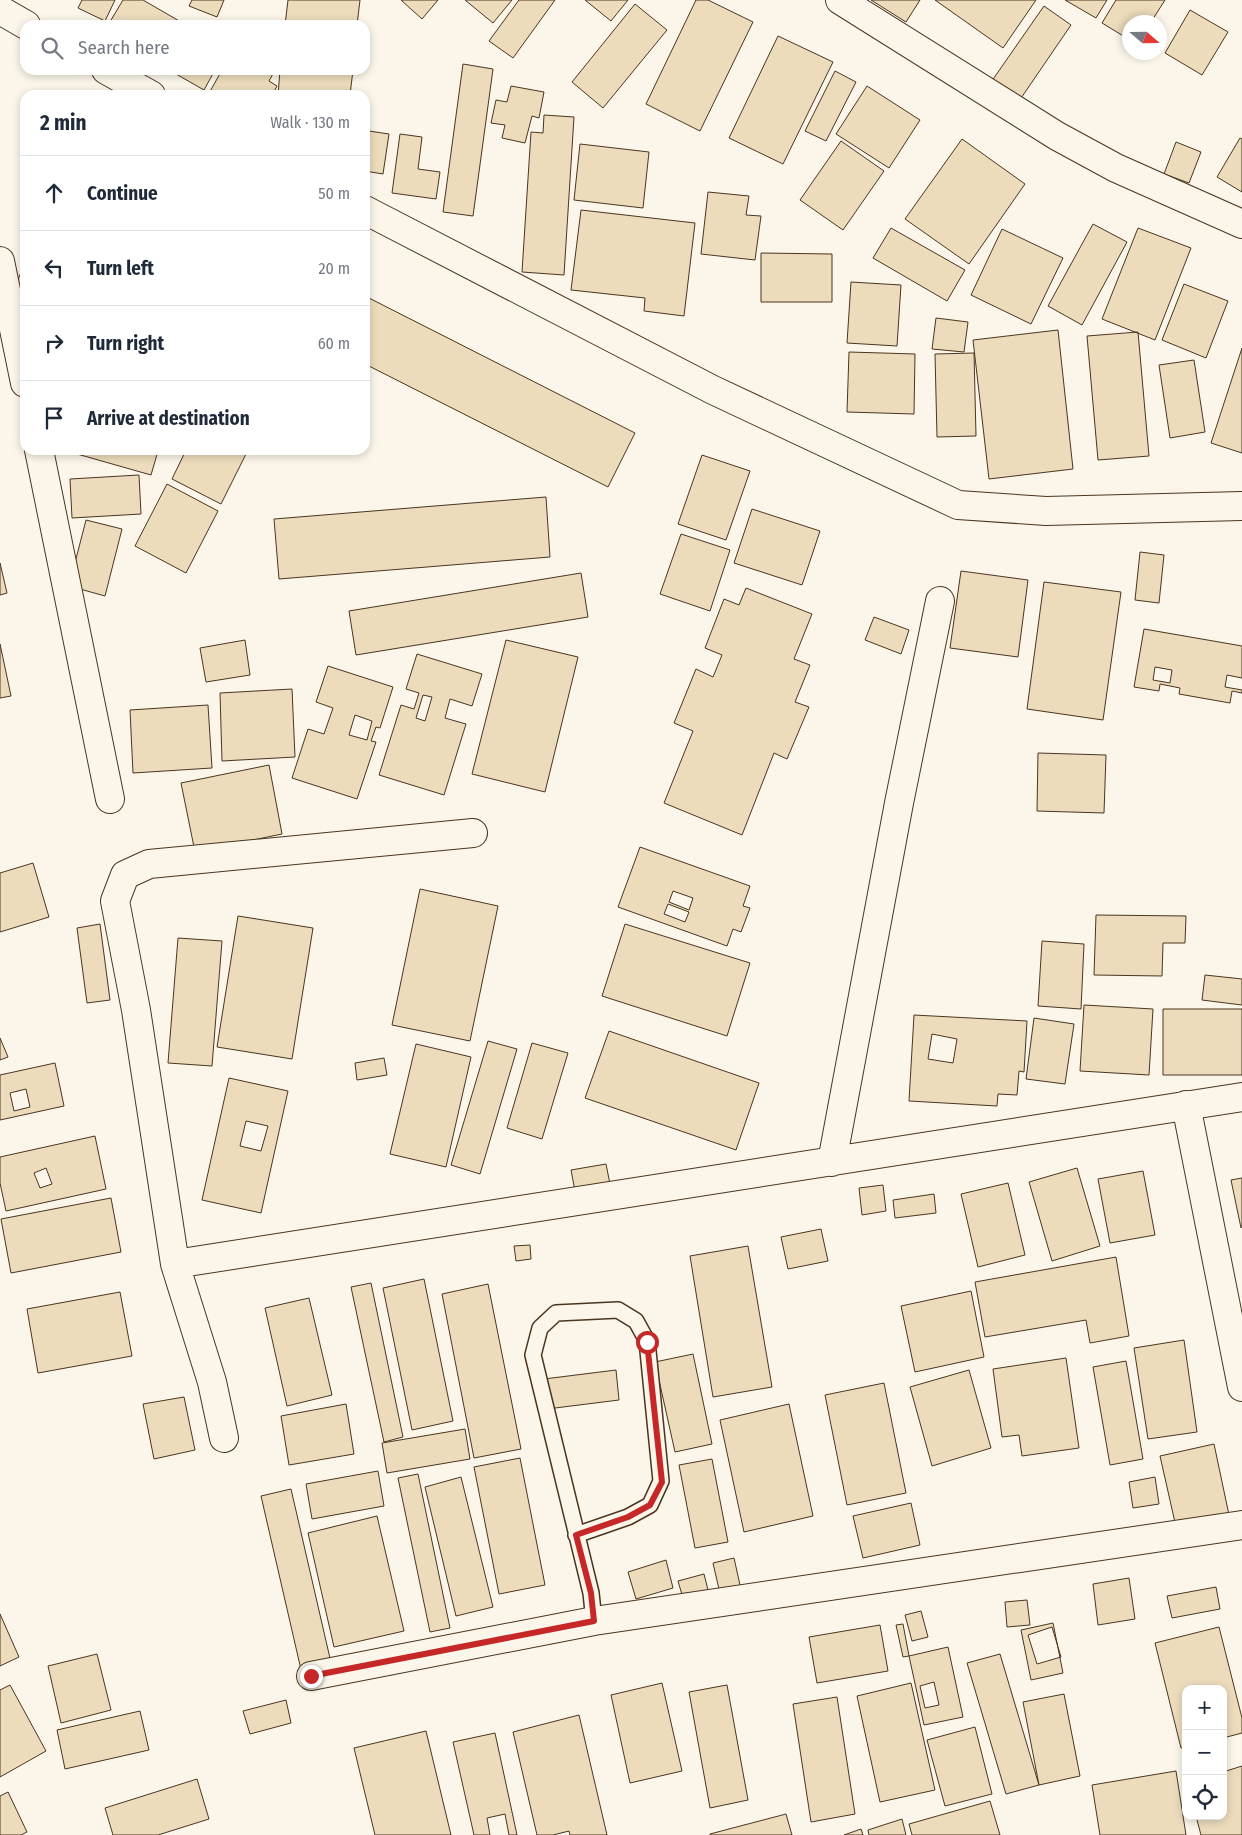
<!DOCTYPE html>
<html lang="en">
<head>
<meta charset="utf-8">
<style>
  body { margin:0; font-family:"Fira Sans Condensed",sans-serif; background:#f6f6f7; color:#1f2937 }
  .controls { position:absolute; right:15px; bottom:15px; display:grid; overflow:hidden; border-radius:10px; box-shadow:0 2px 8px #0003 }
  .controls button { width:45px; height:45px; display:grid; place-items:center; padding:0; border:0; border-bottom:1px solid #e0e1e3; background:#fff; color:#1f2937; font:25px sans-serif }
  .compass { position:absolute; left:1122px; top:15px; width:45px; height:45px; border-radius:50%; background:#fff; box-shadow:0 2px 8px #0003; rotate:110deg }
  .stop { position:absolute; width:15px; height:15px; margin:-11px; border:4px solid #c62828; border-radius:50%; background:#fff }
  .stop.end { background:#c62828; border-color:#fff; box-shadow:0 1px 5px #0008 }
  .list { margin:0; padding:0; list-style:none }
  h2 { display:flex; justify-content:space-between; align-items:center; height:65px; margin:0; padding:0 20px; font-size:21px }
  h2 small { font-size:16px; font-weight:400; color:#747a83 }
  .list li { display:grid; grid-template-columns:32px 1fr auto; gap:15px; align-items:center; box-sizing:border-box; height:75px; padding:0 20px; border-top:1px solid #e0e1e3 }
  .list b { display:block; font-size:19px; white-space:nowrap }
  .list em { font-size:16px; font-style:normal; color:#747a83 }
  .icon { flex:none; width:28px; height:28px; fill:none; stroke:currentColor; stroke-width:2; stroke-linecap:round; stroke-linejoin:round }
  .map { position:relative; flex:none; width:1242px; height:1835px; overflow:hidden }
  .search { position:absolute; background:#fff; box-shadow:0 2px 8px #0003; left:20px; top:20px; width:350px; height:55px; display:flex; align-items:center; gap:12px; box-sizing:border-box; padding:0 18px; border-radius:15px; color:#747a83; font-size:19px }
  .panel { position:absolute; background:#fff; box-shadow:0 2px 8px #0003; left:20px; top:90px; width:350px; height:365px; border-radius:15px }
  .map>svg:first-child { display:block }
</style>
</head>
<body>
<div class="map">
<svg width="1242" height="1835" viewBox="0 0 1242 1835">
  <rect width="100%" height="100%" fill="#fbf6e9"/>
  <!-- building -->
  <path fill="#ecdcbc" stroke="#4a3520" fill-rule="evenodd" d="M82 0H115L105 21 78 8Z
    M123 0H143L181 22 179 25H108Z
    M192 0H224L217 17 189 6Z
    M288 0H360L357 25H285Z
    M401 0H438L422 19Z
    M465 0H512L493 23Z
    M519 0H555L513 58 489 41Z
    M585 0H628L611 21Z
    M696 0H708L753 22 700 131 646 104Z
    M871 0H920L906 22Z
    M935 0H1036L1003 48Z
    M1065 0H1107L1096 18Z
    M1116 0H1165L1151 22H1130V40L1102 23Z
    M635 4 667 30 603 108 572 82Z
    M1044 6 1071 25 1017 104 989 85Z
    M1190 10 1228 32 1202 75 1165 53Z
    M778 36 833 62 783 164 729 138Z
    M463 64 493 69 473 216 443 212Z
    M169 70H215L204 90Z
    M222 70H275L269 81 277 86 272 95H208Z
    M280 70H353L350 95H278Z
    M835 71 856 82 826 141 805 131Z
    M511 86 544 92 539 118 532 116 525 143 502 138 505 125 491 123 496 100 507 102Z
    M867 86 920 120 889 168 836 134Z
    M544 115 574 117 564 275 522 272 531 132 543 133Z
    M369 131 389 134 383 174 365 171Z
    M400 134 422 137 418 169 440 172 436 199 392 193Z
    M1240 138 1242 139V192L1217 177Z
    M962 139 1025 184 969 264 905 219Z
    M841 141 884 171 843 230 800 200Z
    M1176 142 1201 152 1189 183 1164 174Z
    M580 144 649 152 643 208 574 200Z
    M708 192 749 196 746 215 761 216 755 260 701 254Z
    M581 210 695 223 684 316 644 311 645 298 571 290Z
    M1093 224 1127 242 1082 325 1048 306Z
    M891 228 965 270 947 301 873 258Z
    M1138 228 1191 248 1155 340 1102 319Z
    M1002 229 1063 258 1031 324 971 295Z
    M761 253 832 254V302H761Z
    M25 262V300L12 295Z
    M851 282 901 285 897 346 847 343Z
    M1184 284 1228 301 1206 358 1162 340Z
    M365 296 635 433 608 487 365 364Z
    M936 318 968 322 964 352 932 349Z
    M1058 330 1073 469 989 479 973 340Z
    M1138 332 1149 456 1098 460 1087 336Z
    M1242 348V453L1211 443Z
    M849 352 915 354 914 414 847 412Z
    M974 353 976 436 937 437 935 354Z
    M1194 360 1205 432 1170 438 1159 365Z
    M63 450H156L158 451 151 475Z
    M186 450H248L221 504 172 479Z
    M702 455 750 471 726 540 678 524Z
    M139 475 141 514 72 518 70 479Z
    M167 484 218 511 186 573 135 546Z
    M546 497 550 557 279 579 274 519Z
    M752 509 820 531 802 585 734 563Z
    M86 520 122 529 105 596 69 586Z
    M681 534 730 550 710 611 660 594Z
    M1140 552 1164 555 1159 603 1135 600Z
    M0 563 7 593 0 595Z
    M961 571 1028 580 1018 657 950 648Z
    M581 573 588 617 356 655 349 611Z
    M1044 582 1121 592 1103 720 1027 709Z
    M746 588 812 614 794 659 810 665 795 702 809 707 787 759 774 753 742 835 664 803 693 731 674 723 696 669 713 677 722 655 705 648 724 599 739 605Z
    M874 617 909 630 901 654 865 640Z
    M1144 629 1242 646V678L1227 675 1225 687 1242 690V693L1232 691 1230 703 1179 694 1180 688 1160 684 1159 691 1134 687ZM1155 667 1172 670 1170 683 1153 680Z
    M245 640 250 675 206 682 200 648Z
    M506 640 578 657 545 792 472 774Z
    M0 644 11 696 0 698Z
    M417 654 482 674 472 706 450 699 445 718 466 724 444 795 379 775 401 705 414 709 419 693 406 689ZM423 695 432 697 425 721 416 718Z
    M328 666 393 687 380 728 376 727 371 741 376 742 357 799 292 778 308 729 324 734 333 708 316 702ZM355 715 372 721 367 740 349 735Z
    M292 689 295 757 222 761 220 693Z
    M208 705 212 768 133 773 130 710Z
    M1038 753 1106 755 1104 813 1037 811Z
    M269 765 282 834 195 852 181 783Z
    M640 847 750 886 743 906 750 908 741 932 733 929 727 946 618 907ZM673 891 693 898 689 910 669 902ZM668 904 689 912 685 922 664 914Z
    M33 863 49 917 0 932V873Z
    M420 889 498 906 470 1041 392 1025Z
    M1096 915 1186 916 1185 943H1163L1162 976 1094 975Z
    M238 916 313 928 292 1059 217 1047Z
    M100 924 110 1000 87 1003 77 928Z
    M625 924 750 963 727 1036 602 996Z
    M178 938 222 941 212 1066 168 1063Z
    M1042 941 1084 944 1081 1009 1038 1006Z
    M1205 975 1242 979V1005L1202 1000Z
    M1084 1005 1153 1009 1149 1075 1080 1071Z
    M1163 1009H1242V1075H1163Z
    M914 1015 1027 1021 1024 1072 1019 1071 1017 1095 998 1094 997 1106 909 1101ZM932 1034 957 1039 953 1063 928 1059Z
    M1034 1018 1074 1024 1065 1084 1026 1079Z
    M609 1031 759 1083 736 1150 585 1098Z
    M0 1038 8 1057 0 1060Z
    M488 1041 517 1049 480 1174 451 1165Z
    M532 1043 568 1053 542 1139 507 1128Z
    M416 1044 471 1057 446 1167 390 1154Z
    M384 1058 387 1075 357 1080 355 1063Z
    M55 1063 64 1106 0 1120V1075ZM26 1089 30 1107 14 1111 10 1093Z
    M229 1078 288 1091 261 1213 202 1200ZM246 1121 268 1126 261 1151 240 1146Z
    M95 1136 106 1189 6 1211 0 1183V1157ZM46 1168 52 1184 40 1188 34 1173Z
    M606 1164 610 1184 575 1191 571 1170Z
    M1077 1168 1100 1246 1052 1261 1029 1182Z
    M1143 1171 1155 1235 1110 1243 1098 1179Z
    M1242 1178V1227L1241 1228 1231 1180Z
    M1008 1183 1025 1255 978 1267 961 1194Z
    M883 1185 886 1211 862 1215 859 1188Z
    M934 1194 936 1213 895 1218 893 1200Z
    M111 1198 121 1252 11 1273 1 1219Z
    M821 1229 828 1261 788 1269 781 1237Z
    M530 1245 531 1259 516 1261 514 1246Z
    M748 1246 772 1387 713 1397 690 1256Z
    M1116 1257 1129 1336 1090 1343 1086 1320 985 1337 975 1282Z
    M424 1279 453 1421 412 1430 383 1288Z
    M371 1283 403 1437 384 1442 351 1287Z
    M488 1284 521 1449 474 1458 442 1294Z
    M971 1291 984 1357 915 1372 901 1306Z
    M120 1292 132 1356 38 1373 27 1309Z
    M309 1298 332 1395 287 1406 265 1308Z
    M1184 1340 1197 1432 1148 1439 1134 1348Z
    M693 1354 712 1444 675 1452 655 1362Z
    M1066 1358 1079 1448 1022 1456 1019 1435 1002 1437 993 1369Z
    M1126 1361 1143 1459 1110 1465 1093 1367Z
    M616 1370 619 1400 547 1409 544 1379Z
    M969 1370 991 1448 932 1466 910 1387Z
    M884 1383 906 1493 847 1505 825 1395Z
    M184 1397 195 1450 154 1459 143 1404Z
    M346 1404 354 1454 289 1465 281 1416Z
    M789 1404 813 1516 744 1532 720 1420Z
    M465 1429 470 1459 387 1473 382 1443Z
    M1214 1444 1229 1515 1176 1527 1160 1456Z
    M520 1458 545 1585 499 1594 474 1467Z
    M712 1459 728 1542 695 1548 679 1465Z
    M378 1471 384 1506 312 1519 306 1484Z
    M418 1474 450 1628 430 1632 398 1478Z
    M461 1477 493 1607 456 1616 425 1487Z
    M1155 1477 1159 1504 1133 1508 1129 1482Z
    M291 1489 332 1667 302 1674 261 1496Z
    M911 1503 920 1545 863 1558 853 1516Z
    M377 1516 404 1631 334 1647 308 1533Z
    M734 1558 742 1594 721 1598 713 1563Z
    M666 1560 673 1588 636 1599 628 1572Z
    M704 1574 710 1598 685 1605 678 1581Z
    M1129 1578 1135 1619 1098 1625 1093 1584Z
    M1216 1587 1220 1609 1172 1618 1167 1596Z
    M1027 1600 1030 1625 1007 1627 1005 1602Z
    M921 1611 928 1637 912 1641 905 1615Z
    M0 1614 19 1657 0 1666Z
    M1053 1623 1063 1673 1031 1680 1021 1630Z
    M903 1624 909 1656 903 1657 896 1625Z
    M880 1625 888 1671 817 1683 809 1637Z
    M1052 1627 1061 1657 1037 1664 1028 1635Z
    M1219 1627 1242 1718V1733L1223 1738V1689H1186V1747L1181 1748 1155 1643Z
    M948 1647 963 1717 924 1725 909 1656ZM934 1682 939 1705 925 1708 920 1686Z
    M97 1654 111 1710 61 1723 48 1666Z
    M1000 1654 1039 1785 1006 1794 967 1663Z
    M662 1683 682 1771 630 1783 611 1695Z
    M911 1683 935 1790 880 1802 857 1696Z
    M10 1685 46 1751 0 1777V1690Z
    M727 1685 748 1800 710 1808 689 1692Z
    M1064 1694 1080 1776 1039 1785 1023 1702Z
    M837 1697 855 1814 811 1822 793 1704Z
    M286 1700 291 1723 250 1734 243 1711Z
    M140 1711 149 1750 65 1769 57 1730Z
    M579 1715 607 1835H570L569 1831 553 1835H537L513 1732Z
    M975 1727 992 1794 945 1806 927 1740Z
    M426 1731 451 1835H375L354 1748Z
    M495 1733 517 1835H509L505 1814 487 1818 490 1835H474L453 1742Z
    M1242 1766V1835H1201L1196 1816H1223V1772Z
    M1176 1771 1186 1835H1100L1092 1785Z
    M197 1779 209 1819 158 1835H113L105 1808Z
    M8 1792 27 1832 21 1835H0V1796Z
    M990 1801 1000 1835H912L909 1824Z
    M786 1814 792 1835H710V1834Z
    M902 1819 906 1835H869L868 1830Z
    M861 1829 863 1835H844Z"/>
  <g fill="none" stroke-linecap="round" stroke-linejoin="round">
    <!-- lane casing -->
    <g stroke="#4a3520" stroke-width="18">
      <path id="lane" d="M576 1535 628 1517 650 1505 661 1481 647 1341 636 1321 618 1310 556 1313 540 1328 533 1355 591 1593 594 1621"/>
    </g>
    <!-- street casing -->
    <g stroke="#4a3520" stroke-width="30">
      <path id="street" d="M840 0 1057 136 1116 168 1242 224
        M0 10 26 25
        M106 70 151 95
        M365 210 713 390 958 505 1046 511 1242 506
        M0 261 25 383
        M39 450 110 799
        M1186 1105 1242 1387
        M832 1162 899 803 940 601
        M175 1264 1242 1097
        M224 1438 212 1382 175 1264 136 1010 115 901 125 875 149 864 473 833
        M311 1676 594 1621 1242 1525"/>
    </g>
    <!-- lane -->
    <use href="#lane" stroke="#fbf6e9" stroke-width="15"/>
    <!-- street -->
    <use href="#street" stroke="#fbf6e9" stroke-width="28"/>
  </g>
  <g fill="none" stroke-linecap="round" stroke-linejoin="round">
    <!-- route -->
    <path stroke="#c62828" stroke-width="6" d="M311 1676 594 1621 591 1593 576 1535 628 1517 650 1505 662 1482 647 1342"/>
  </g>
</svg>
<div class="controls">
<button>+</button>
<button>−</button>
<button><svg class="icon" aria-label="locate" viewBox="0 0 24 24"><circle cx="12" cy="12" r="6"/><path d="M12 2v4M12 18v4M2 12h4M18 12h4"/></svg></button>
</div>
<svg class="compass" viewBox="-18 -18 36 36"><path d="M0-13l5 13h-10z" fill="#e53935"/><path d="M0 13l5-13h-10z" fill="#747a83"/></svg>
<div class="stop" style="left:647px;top:1342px"></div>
<div class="stop end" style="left:311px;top:1676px"></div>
<div class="search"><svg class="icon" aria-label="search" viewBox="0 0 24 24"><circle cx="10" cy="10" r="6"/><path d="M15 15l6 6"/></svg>Search here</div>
<section class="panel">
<h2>2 min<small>Walk · 130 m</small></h2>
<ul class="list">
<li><svg class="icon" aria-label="ahead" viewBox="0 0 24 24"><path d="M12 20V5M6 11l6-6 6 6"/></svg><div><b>Continue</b></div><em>50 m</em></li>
<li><svg class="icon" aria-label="left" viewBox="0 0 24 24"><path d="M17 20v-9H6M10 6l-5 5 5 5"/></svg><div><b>Turn left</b></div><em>20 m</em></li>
<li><svg class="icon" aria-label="right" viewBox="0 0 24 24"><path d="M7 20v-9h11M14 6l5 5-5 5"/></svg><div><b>Turn right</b></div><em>60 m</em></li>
<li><svg class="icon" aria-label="arrive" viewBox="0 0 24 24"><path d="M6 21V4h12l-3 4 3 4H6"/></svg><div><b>Arrive at destination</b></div></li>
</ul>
</section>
</div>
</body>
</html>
